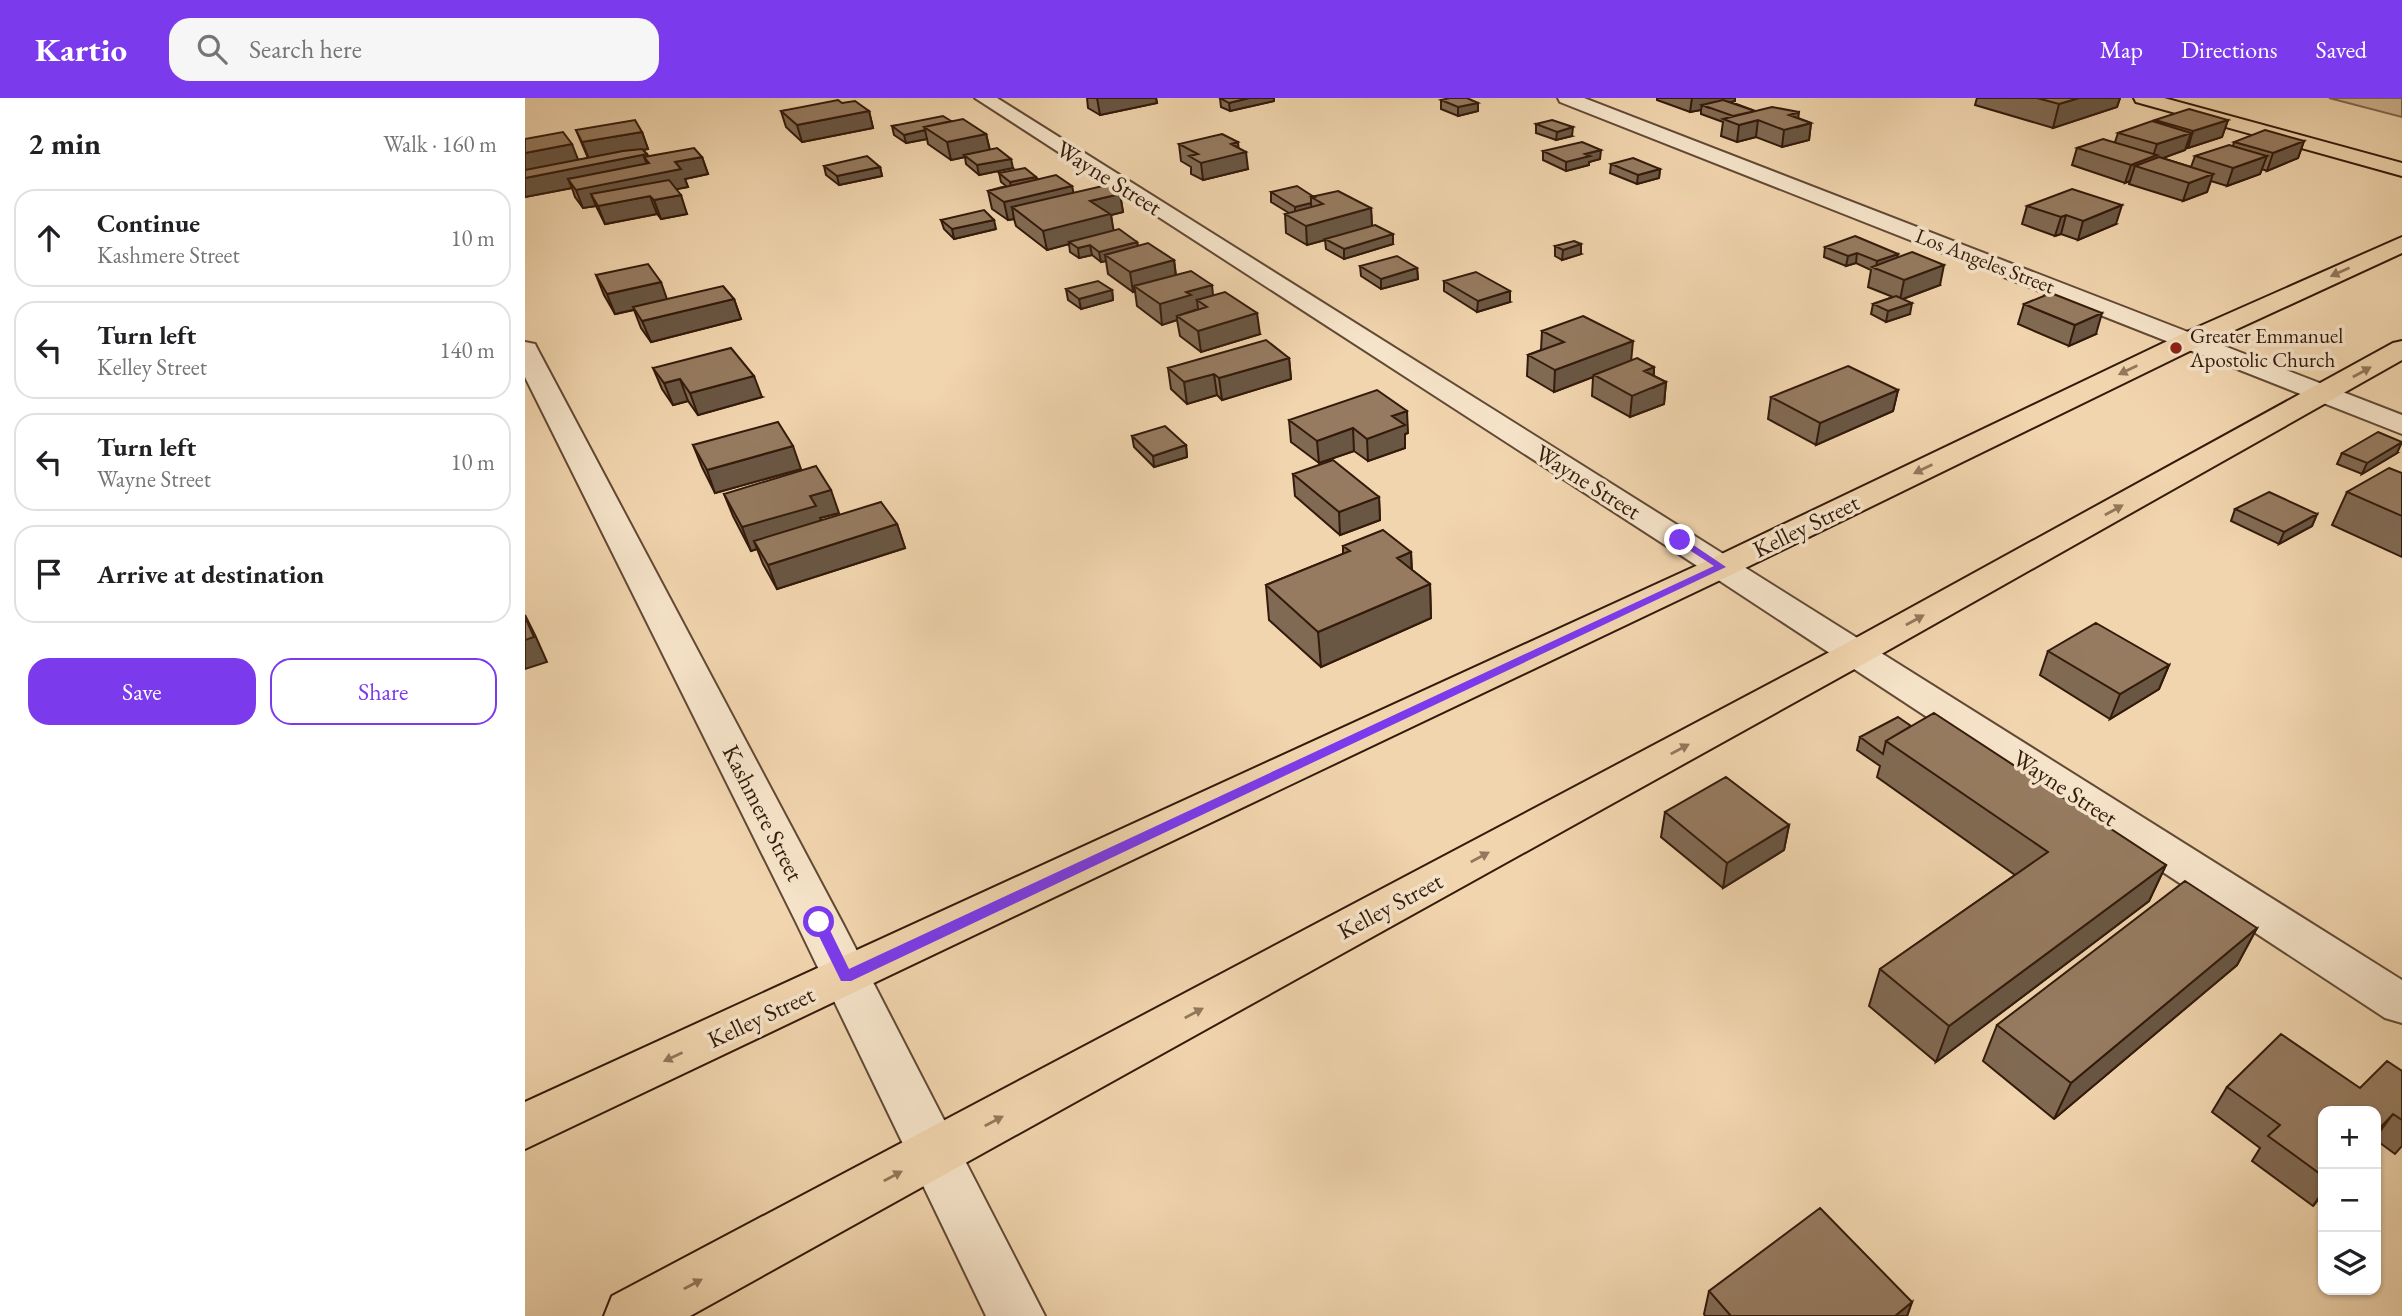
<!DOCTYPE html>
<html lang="en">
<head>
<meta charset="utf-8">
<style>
  body { margin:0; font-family:"EB Garamond",serif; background:#f6f6f6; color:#202124 }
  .controls { position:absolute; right:21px; bottom:21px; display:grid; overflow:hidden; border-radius:14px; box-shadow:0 2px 5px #0004 }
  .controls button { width:63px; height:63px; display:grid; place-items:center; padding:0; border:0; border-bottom:2px solid #e0e0e0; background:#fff; color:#202124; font:35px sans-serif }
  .stop { position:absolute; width:21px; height:21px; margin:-16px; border:5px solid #7c3aed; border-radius:50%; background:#fff }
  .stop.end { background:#7c3aed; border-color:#fff; box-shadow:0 2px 7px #0008 }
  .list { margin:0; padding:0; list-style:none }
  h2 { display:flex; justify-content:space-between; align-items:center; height:91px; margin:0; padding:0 28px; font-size:30px }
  h2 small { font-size:23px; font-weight:400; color:#757577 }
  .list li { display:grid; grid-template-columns:46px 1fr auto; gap:21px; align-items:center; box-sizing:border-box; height:98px; margin:0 14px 14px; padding:0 14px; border:2px solid #e0e0e0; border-radius:21px }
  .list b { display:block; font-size:26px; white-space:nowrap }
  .list p { margin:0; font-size:23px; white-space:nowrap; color:#757577 }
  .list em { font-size:23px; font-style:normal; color:#757577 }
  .actions { display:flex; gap:14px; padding:21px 28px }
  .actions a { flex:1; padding:16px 0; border:2px solid #7c3aed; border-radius:21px; text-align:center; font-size:24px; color:#7c3aed }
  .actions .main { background:#7c3aed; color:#fff }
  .icon { flex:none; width:38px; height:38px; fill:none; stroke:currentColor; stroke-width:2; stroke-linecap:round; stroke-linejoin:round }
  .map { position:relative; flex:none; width:1877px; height:1218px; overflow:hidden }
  header { display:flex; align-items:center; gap:42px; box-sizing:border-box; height:98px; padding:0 35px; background:#7c3aed; color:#fff }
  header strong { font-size:33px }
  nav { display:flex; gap:38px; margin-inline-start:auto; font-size:24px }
  .search { width:490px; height:63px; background:#f6f6f6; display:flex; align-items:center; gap:18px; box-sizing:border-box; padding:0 24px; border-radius:21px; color:#757577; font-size:26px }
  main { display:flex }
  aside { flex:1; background:#fff }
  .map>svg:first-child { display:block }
</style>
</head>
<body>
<header>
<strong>Kartio</strong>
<div class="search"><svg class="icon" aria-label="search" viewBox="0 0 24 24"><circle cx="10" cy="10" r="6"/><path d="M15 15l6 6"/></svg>Search here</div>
<nav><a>Map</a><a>Directions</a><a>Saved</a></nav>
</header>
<main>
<aside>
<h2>2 min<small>Walk · 160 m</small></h2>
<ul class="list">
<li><svg class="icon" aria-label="ahead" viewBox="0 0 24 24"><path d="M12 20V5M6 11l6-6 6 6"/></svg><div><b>Continue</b><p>Kashmere Street</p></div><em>10 m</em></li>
<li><svg class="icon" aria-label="left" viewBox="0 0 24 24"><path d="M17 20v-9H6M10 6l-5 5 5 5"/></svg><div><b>Turn left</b><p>Kelley Street</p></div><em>140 m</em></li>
<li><svg class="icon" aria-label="left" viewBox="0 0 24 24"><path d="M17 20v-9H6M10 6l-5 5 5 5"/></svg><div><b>Turn left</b><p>Wayne Street</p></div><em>10 m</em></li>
<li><svg class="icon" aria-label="arrive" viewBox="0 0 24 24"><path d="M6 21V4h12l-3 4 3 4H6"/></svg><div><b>Arrive at destination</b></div></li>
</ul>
<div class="actions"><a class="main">Save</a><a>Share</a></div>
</aside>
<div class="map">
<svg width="1877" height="1218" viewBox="0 0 1877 1218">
  <rect width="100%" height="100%" fill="#f1d5ae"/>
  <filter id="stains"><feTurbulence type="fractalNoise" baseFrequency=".00286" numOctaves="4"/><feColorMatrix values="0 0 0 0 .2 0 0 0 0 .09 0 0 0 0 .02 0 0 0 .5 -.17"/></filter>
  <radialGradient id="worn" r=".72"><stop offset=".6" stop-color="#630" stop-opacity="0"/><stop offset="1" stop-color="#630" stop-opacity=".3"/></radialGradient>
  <!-- green -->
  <path fill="#d1b592" stroke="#82684e" stroke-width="2" d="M1804 0H1877V19Z"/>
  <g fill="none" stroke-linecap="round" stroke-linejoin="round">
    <!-- minor casing -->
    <g stroke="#624934" stroke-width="4">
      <path id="minor" d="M450 0H472L1877 882V925L1860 920 1154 456Z
        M1033 0H1059L1877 317V336L1035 4Z
        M0 244 10 246 13 252 317 824 520 1218H461L271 824 0 279Z"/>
    </g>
    <!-- major casing -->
    <g stroke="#331a0b" stroke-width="4">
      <path id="major" d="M1609 0H1639L1877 65V78L1611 4Z
        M1877 139V155L1673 249 1208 476 0 1051V1004L1184 462 1655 237Z
        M1877 243V262L1344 563 165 1218H79L87 1198 1318 547 1868 245Z"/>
    </g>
    <!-- minor -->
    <use href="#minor" fill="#f6e4ca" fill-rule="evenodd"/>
    <!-- major -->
    <use href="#major" fill="#f1d5ae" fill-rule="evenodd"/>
  </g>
  <!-- wall -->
  <path fill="#816a53" stroke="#331a0b" stroke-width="2" d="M562 0H631L632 5 575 17 563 10Z
    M695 0 749 3 705 13 696 9Z
    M1132 0H1210V3L1206 4 1230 13 1273 20 1286 25 1284 42 1257 49 1231 39 1212 44 1196 38 1198 24 1176 16V12L1165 14 1132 2Z
    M1452 0H1595L1592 9 1528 30 1450 7Z
    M916 2 953 5V13L933 18 916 11Z
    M317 5 344 13 348 30 277 44 261 29 256 13Z
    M1630 22H1703L1697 39 1663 50H1661L1660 52 1637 60 1666 69 1670 58 1708 48 1709 44 1779 43 1773 60 1742 73 1737 71 1735 76 1702 88 1686 83 1682 94 1658 103 1604 86 1605 83 1600 85 1547 67 1552 50 1590 44 1593 35 1629 24Z
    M426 23 461 36 465 52 488 70 454 77 441 66 440 59 426 62 403 46 402 41 381 45 369 37 367 28Z
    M1011 26 1047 38 1031 42 1011 35Z
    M51 32 117 34 123 51 118 52 123 59H177L183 76 160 81 163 89 151 91 162 116 136 121 132 116 80 126 71 108 58 110 50 99 47 90 0 99V41L53 62 63 60Z
    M654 46 713 49 723 71 678 82 666 76V69L656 63Z
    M1018 53 1075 61 1064 64V67L1041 73 1018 62Z
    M1086 66 1135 71 1134 80 1112 86 1085 75Z
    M299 68 355 69 357 78 314 87 301 77Z
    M474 75 511 79 512 81 549 95 595 96 598 114 586 117 588 133 612 144 613 148 649 162 651 177 688 198 735 236 676 254 655 238 652 222 637 227 612 208 610 193 608 194 583 176 581 163 576 164 567 157 554 160 545 154 544 146 522 152 491 128 489 121 483 122 467 111 463 93 481 88 476 84Z
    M746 94 789 99 846 110 847 127 868 146 819 161 801 151 800 142 782 147 761 135 760 116 764 115 746 104Z
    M1502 108 1591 126 1553 142 1536 136 1530 138 1497 126Z
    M416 122 471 131 429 141 419 131Z
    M1030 148 1056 156 1037 162 1030 158Z
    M1300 149 1372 160 1415 187 1378 201 1385 216 1361 224 1346 216 1348 206 1368 199 1343 189 1346 172 1331 165 1321 168 1299 159Z
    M835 168 892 170 893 181 856 191 836 178Z
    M71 177 142 201H209L216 221 126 244 116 230 109 212 90 216 79 197Z
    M919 183 985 204 952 214 919 193Z
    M541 191 587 192 588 202 556 211 543 202Z
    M1499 206 1571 236 1544 248 1493 226Z
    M1017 233 1129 269V278L1141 284 1139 306 1105 319 1067 298 1068 279 1029 294 1002 278 1003 257 1016 252Z
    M764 260 766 281 697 302 692 297 662 306 646 291 643 270Z
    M128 270 237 299 173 317 163 303 148 307 137 291Z
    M1373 292 1368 313 1291 347 1243 321 1246 299Z
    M764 322 883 335 880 336V350L843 363 829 353 794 365 766 344Z
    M607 338 661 347 662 359 629 369 609 349Z
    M168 347 276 371 190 395 177 369Z
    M1817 355H1872L1837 376 1812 366Z
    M1877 375V459L1807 427 1822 394Z
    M768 376 854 399 855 422 815 437 770 398Z
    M199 396 314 415 295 420 296 422 372 426 380 450 252 491 238 466 232 451 226 453 208 418Z
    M1710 411 1792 416 1787 428 1754 446 1706 423Z
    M818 448 886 454 887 472 905 486 906 520 796 569 744 522 741 487 818 456Z
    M1523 553 1644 567 1634 591 1585 621 1515 577Z
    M1386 628 1641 767 1624 803 1411 964 1344 908 1355 871 1490 777 1352 679 1355 668 1332 652 1335 639Z
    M1140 714 1264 727 1259 752 1198 790 1136 739Z
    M1732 830 1712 867 1529 1021 1458 963 1472 927Z
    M1877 973V1048L1870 1056 1851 1042V1013H1798V1096L1788 1108 1727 1063 1735 1050 1687 1014 1702 989 1835 990Z
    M1184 1193 1387 1204 1382 1218H1180L1179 1216Z"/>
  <!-- shaded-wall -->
  <path fill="#695643" stroke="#331a0b" stroke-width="2" d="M572 0H631L632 5 575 17Z
    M724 0H749V3L705 13 704 5Z
    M1167 0H1210V3L1184 10 1177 7 1176 12 1165 14Z
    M1554 0H1595L1592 9 1528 30 1534 6Z
    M953 5V13L933 18V9Z
    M344 13 348 30 277 44 272 27Z
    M1274 14 1272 29 1286 25 1284 42 1257 49 1259 32 1264 17Z
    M1233 22 1231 39 1212 44 1214 27Z
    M1703 22 1697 39 1663 50 1668 33Z
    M1048 29 1047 38 1031 42 1032 34Z
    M400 32 402 41 381 45 379 37Z
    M117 34 123 51 64 61 57 44Z
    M1666 35 1660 52 1630 63 1610 68 1605 83 1600 85 1606 67 1628 58 1632 46Z
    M461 36 465 53 439 57 440 59 426 62 422 44Z
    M1779 43 1773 60 1742 73 1748 55Z
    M713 44 714 55 721 54 723 71 678 82 676 65 706 46Z
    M47 46 54 64 0 74V55Z
    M1076 52 1075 61 1064 64V67L1041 73V64L1060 56Z
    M122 56 128 74 124 65 119 59 125 74 43 81 47 90 0 99V80Z
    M1742 58 1735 76 1702 88 1708 70Z
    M177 59 183 76 160 81 163 89 73 107 66 96 71 108 58 110 51 92 150 64Z
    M486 61 488 70 454 77 452 67Z
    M355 69 357 78 314 87 312 78Z
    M1135 71 1134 80 1112 86 1113 77Z
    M1688 76 1682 94 1658 103 1664 85Z
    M511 79 513 88 487 93 485 84Z
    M547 88 551 106 487 109 489 121 483 122 479 104Z
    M595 96 598 114 586 117 589 135 544 144V146L522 152 518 133 565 103Z
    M156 97 162 116 136 121 129 102Z
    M125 98 132 116 80 126 73 108Z
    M786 105 787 114 770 119V109Z
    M1597 107 1591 126 1553 142 1558 123Z
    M846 110 847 129 782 147 781 128Z
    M1541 117 1536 136 1530 138 1536 119Z
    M469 122 471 131 429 141 427 131Z
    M868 136V146L819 161V151Z
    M612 144 614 154 580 157 581 163 576 164 574 154Z
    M1056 146V156L1037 162 1038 152Z
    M565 147 567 157 554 160 553 150Z
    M1332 155 1331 165 1321 168 1323 158Z
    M1373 156 1371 166 1351 171 1352 163Z
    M649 162 651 181 609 188 610 193 608 194 605 174Z
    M1419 167 1415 187 1375 202 1379 182Z
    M892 170 893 181 856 191V181Z
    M136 184 143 204 90 216 82 196Z
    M687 187 689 207 672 202 673 211 652 218V222L637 227 635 206 661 194Z
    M587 192 588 202 556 211 554 201Z
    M985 193V204L952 214 953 203Z
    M209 201 216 221 126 244 117 223Z
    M1387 205 1385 216 1361 224 1363 213Z
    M732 215 735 236 676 254 673 233Z
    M1577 215 1571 236 1544 248 1550 227Z
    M1108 243 1106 264 1069 277 1068 279 1029 294 1030 272Z
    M764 260 766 281 697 302 694 280Z
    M1129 269 1128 290 1141 284 1139 306 1105 319 1107 298 1119 273Z
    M689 276 692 297 662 306 659 284Z
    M229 278 237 299 173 317 165 295Z
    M155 281 163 303 148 307 139 285Z
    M1373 292 1368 313 1291 347 1295 325Z
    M882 313 883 335 880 336V350L843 363 842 341 867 318Z
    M828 330 829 353 794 365 792 343Z
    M1877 344 1872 355 1837 376 1842 365Z
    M661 347 662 359 629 369 628 358Z
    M268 348 276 371 190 395 182 372Z
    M306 392 314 415 295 420 299 431 229 443 232 451 226 453 217 429 285 398Z
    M854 399 855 422 815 437 814 414Z
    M1792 416 1787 428 1754 446 1759 434Z
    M372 426 380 450 252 491 243 467Z
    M886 454 887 488 872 460Z
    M905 486 906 520 796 569 793 534Z
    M0 517 10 537 22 564 0 571Z
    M1644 567 1634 591 1585 621 1595 596Z
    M1264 727 1259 752 1198 790 1202 765Z
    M1641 767 1624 803 1411 964 1424 928Z
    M1732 830 1712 867 1529 1021 1546 985Z
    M1868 1016 1851 1039V1034Z
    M1798 1093V1096L1788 1108Z
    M1387 1204 1382 1218H1370Z"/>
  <!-- building -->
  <path fill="#967b60" stroke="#331a0b" stroke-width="2" d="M695 0H724L704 5Z
    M925 0H942L953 5 933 9 916 2Z
    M1512 0H1554L1534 6Z
    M313 2 317 5 330 3 344 13 272 27 256 13Z
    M1198 2 1230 13 1208 18 1177 7Z
    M1247 9 1274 14 1264 17 1286 25 1259 32 1233 22 1214 27 1198 21Z
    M1664 11 1703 22 1668 33 1630 22Z
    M418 18 426 23 399 29 400 32 379 37 367 28Z
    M438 21 461 36 422 44 399 29Z
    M110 22 117 34 57 44 51 32Z
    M1027 22 1048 29 1032 34 1011 26Z
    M1627 23 1666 35 1632 46 1593 35Z
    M1740 32 1779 43 1748 55 1709 44Z
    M38 34 47 46 0 55V41Z
    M697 36 713 44 706 46 721 54 676 65 664 58 673 56 654 46Z
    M1578 41 1632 57 1606 67 1552 50Z
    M1057 44 1076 52 1060 56 1065 58 1041 64 1018 53Z
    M1704 47 1742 58 1708 70 1670 58Z
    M169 50 177 59 150 64 156 71 51 92 43 81 124 65 119 59Z
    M472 50 486 61 452 67 439 57Z
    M117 51 122 56 0 80V72L98 53Z
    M342 58 355 69 312 78 299 68Z
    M1634 59 1688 76 1664 85 1610 68Z
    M1108 60 1135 71 1113 77 1086 66Z
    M500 70 511 79 485 84 474 75Z
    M531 77 547 88 479 104 463 93Z
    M144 82 156 97 129 102 125 98 73 108 66 96Z
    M582 87 595 96 565 103 585 116 518 133 487 109Z
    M772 88 789 99H786V105L770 109 746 94Z
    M1547 91 1597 107 1558 123 1541 117 1536 119 1502 108Z
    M813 93 846 110 781 128 760 116 798 106 786 99Z
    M459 112 469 122 427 131 416 122Z
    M850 127 868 136 819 151 800 141Z
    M594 131 612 144 574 154 565 147 553 150 544 144Z
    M1330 138 1373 156 1352 163 1332 155 1323 158 1300 149Z
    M1049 143 1056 146 1038 152 1030 148Z
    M623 145 649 162 605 174 580 157Z
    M1387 154 1419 167 1379 182 1347 169Z
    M872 158 892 170 856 181 835 168Z
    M123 166 136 184 82 196 71 177Z
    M666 173 687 187 661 194 666 197 635 206 609 188Z
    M951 174 985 193 953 203 919 183Z
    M573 183 587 192 554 201 541 191Z
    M198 188 209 201 117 223 108 209Z
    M700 194 732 215 673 233 652 218 682 209 672 202Z
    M1526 195 1577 215 1550 227 1499 206Z
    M1371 198 1387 205 1363 213 1348 206Z
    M1058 218 1108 243 1030 272 1003 257 1039 244 1017 233Z
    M741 242 764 260 694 280 689 276 659 284 643 270Z
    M206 250 229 278 165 295 155 281 139 285 128 270Z
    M1112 260 1129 269 1119 273 1141 284 1107 298 1069 277Z
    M1323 268 1373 292 1295 325 1246 299Z
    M852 292 882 313 867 318 880 327 842 341 828 330 792 343 764 322Z
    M253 324 268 348 182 372 168 347Z
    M640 328 661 347 628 358 607 338Z
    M1853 334 1877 344 1842 365 1817 355Z
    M808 362 854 399 814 414 768 376Z
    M291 368 306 392 285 398 291 408 217 429 199 396Z
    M1864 370 1877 375V418L1822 394Z
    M1744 394 1792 416 1759 434 1710 411Z
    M356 404 372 426 243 467 229 443Z
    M858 432 886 454 872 460 905 486 793 534 741 487 825 453 818 448Z
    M0 519 9 539 0 542Z
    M1571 525 1644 567 1595 596 1523 553Z
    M1409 615 1641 767 1424 928 1355 871 1523 754 1361 643Z
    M1373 619 1386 628 1361 643 1358 656 1335 639Z
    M1201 679 1264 727 1202 765 1140 714Z
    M1660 783 1732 830 1546 985 1472 927Z
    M1756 936 1835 990 1862 963 1877 973V1022L1868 1016 1851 1034V1013H1798V1078L1743 1038 1755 1027 1702 989Z
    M1295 1110 1387 1204 1370 1218H1206L1184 1193Z"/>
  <!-- one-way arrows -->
  <defs><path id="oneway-solid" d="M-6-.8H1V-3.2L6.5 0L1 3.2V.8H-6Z" transform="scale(1.75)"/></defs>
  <g fill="#92785c">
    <use href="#oneway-solid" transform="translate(1815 174) rotate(156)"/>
    <use href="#oneway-solid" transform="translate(1603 272) rotate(154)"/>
    <use href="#oneway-solid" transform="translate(1837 274) rotate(-29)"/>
    <use href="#oneway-solid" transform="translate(1398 371) rotate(154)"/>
    <use href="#oneway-solid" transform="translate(1589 412) rotate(-29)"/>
    <use href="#oneway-solid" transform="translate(1390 522) rotate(-29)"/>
    <use href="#oneway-solid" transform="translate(1155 651) rotate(-28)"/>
    <use href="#oneway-solid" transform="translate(955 759) rotate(-28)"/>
    <use href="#oneway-solid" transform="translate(669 915) rotate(-28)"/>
    <use href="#oneway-solid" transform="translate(148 959) rotate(155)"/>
    <use href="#oneway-solid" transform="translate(469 1023) rotate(-28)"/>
    <use href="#oneway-solid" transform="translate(368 1078) rotate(-28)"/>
    <use href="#oneway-solid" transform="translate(168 1186) rotate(-28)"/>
  </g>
  <!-- route -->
  <path fill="#7c3aed" d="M1152 440H1158L1201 469 326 883H316L287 824 294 819 299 820 324 871 1189 468 1152 444Z"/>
  <!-- markers -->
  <circle fill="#8f2418" stroke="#f6e4ca" stroke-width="2.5" cx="1651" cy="250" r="7"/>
  <g text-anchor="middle" stroke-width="7" stroke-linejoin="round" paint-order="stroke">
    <!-- far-street labels -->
    <g font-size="21" fill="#331a0b" stroke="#f6e4ca">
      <text transform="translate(1460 163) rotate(21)" y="7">Los Angeles Street</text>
    </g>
    <!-- far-poi labels -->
    <g font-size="21" fill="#331a0b" stroke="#f6e4ca" text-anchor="start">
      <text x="1665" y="245">Greater Emmanuel<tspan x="1665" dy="24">Apostolic Church</tspan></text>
    </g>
    <!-- street labels -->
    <g font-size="24" fill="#331a0b" stroke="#f6e4ca">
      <text transform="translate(584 80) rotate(32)" y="8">Wayne Street</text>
      <text transform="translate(1063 384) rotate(32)" y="8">Wayne Street</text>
      <text transform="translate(1281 428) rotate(-26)" y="8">Kelley Street</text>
      <text transform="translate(1540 690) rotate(33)" y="8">Wayne Street</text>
      <text transform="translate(238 715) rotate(63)" y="8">Kashmere Street</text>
      <text transform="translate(865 808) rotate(-28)" y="8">Kelley Street</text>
      <text transform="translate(236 919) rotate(-25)" y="8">Kelley Street</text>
    </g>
  </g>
  <rect width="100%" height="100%" filter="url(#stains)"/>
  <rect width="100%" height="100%" fill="url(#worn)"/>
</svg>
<div class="controls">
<button>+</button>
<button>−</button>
<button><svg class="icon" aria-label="layers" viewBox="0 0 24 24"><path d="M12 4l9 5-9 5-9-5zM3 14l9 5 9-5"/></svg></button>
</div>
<div class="stop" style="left:294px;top:824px"></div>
<div class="stop end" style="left:1155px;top:442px"></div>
</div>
</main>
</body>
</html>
